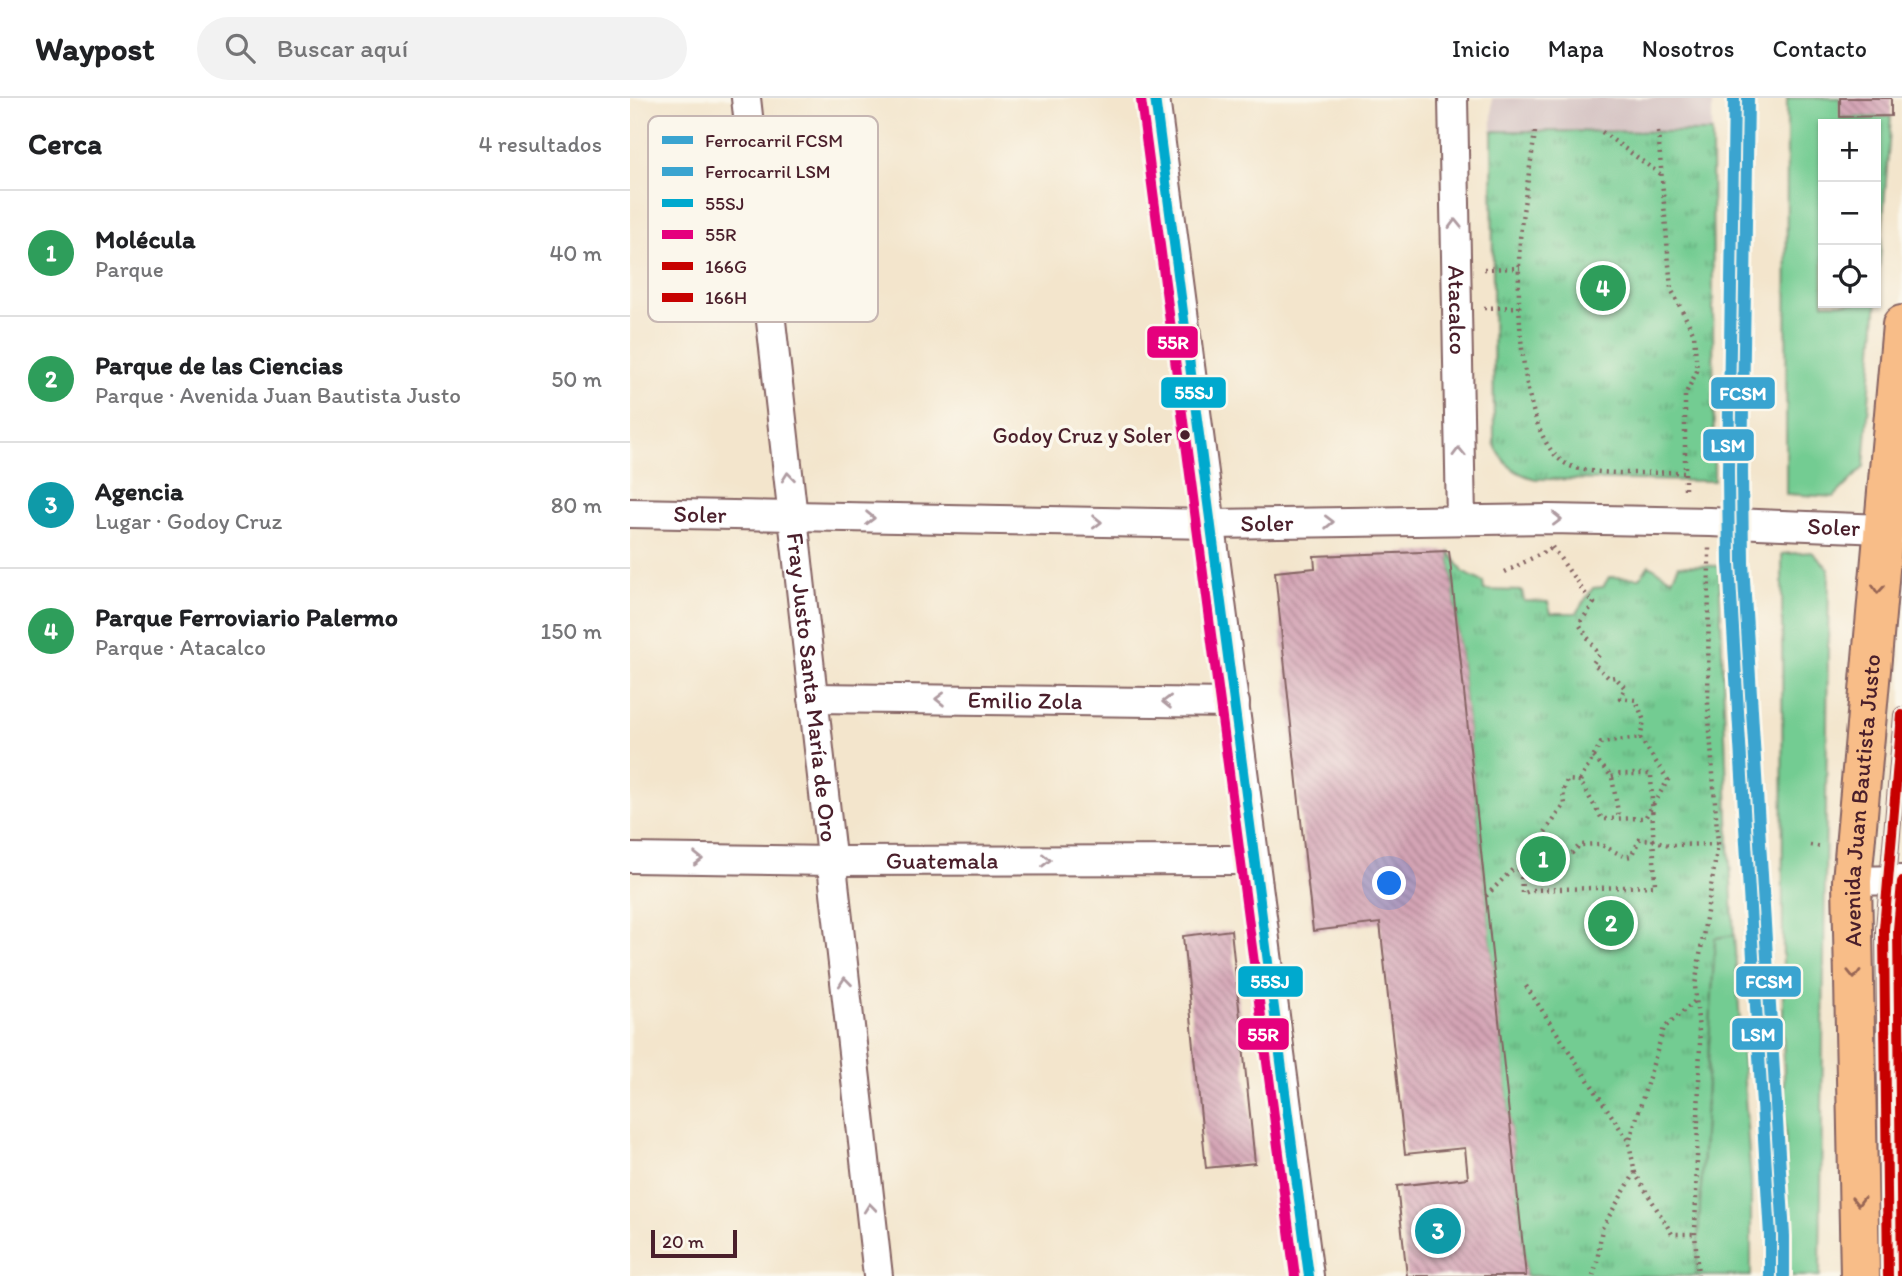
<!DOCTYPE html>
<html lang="es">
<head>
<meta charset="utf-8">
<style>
  body { margin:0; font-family:Itim,sans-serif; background:#f2f2f2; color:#202124 }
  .controls { position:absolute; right:21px; top:21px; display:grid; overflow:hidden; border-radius:0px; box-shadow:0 2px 5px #0004 }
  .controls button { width:63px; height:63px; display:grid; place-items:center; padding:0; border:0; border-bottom:2px solid #e0e0e0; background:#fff; color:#202124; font:35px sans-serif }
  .scale { position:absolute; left:21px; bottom:18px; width:86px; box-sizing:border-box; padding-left:7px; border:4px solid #4a1f2b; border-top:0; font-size:19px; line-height:24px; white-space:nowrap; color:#4a1f2b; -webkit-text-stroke:5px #fbf7ec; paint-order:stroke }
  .you { position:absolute; left:760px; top:786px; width:24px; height:24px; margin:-18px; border:5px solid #fff; border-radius:50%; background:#1a73e8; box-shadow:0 0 0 10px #1a73e833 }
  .badge { display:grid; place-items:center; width:46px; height:46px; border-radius:50%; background:#7c3aed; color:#fff; font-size:23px; font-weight:700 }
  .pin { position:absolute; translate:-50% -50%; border:4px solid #fff; box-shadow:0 2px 7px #0006 }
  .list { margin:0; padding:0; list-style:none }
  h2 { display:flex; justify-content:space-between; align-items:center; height:91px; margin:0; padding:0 28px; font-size:30px }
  h2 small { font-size:23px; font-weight:400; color:#757577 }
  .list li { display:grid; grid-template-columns:46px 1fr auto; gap:21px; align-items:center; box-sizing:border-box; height:126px; padding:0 28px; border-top:2px solid #e0e0e0 }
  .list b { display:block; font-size:26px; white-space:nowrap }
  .list p { margin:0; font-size:23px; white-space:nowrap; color:#757577 }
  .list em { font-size:23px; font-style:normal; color:#757577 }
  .icon { flex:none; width:38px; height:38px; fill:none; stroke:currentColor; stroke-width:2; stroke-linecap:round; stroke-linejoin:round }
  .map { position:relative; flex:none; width:1272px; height:1178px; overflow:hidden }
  header { display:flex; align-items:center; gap:42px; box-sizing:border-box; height:98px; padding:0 35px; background:#fff; border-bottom:2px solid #e0e0e0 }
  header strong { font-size:33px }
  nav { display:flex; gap:38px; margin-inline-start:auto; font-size:24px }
  .search { width:490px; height:63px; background:#f2f2f2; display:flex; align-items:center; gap:18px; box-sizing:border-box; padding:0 24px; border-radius:38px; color:#757577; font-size:26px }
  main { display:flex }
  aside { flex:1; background:#fff }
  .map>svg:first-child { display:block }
</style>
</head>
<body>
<header>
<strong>Waypost</strong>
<div class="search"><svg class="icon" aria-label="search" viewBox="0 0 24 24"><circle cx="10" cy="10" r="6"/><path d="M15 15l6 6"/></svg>Buscar aquí</div>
<nav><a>Inicio</a><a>Mapa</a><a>Nosotros</a><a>Contacto</a></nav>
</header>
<main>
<aside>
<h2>Cerca<small>4 resultados</small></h2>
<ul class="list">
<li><span class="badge" style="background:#2e9e5b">1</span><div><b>Molécula</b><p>Parque</p></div><em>40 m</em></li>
<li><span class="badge" style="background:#2e9e5b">2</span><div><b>Parque de las Ciencias</b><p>Parque · Avenida Juan Bautista Justo</p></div><em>50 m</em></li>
<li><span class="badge" style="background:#0f9aa8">3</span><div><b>Agencia</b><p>Lugar · Godoy Cruz</p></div><em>80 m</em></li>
<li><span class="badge" style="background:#2e9e5b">4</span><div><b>Parque Ferroviario Palermo</b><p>Parque · Atacalco</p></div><em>150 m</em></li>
</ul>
</aside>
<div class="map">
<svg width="1272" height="1178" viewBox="0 0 1272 1178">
  <defs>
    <pattern id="park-tufts" width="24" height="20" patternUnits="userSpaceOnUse" patternTransform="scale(1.75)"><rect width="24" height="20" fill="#73cc92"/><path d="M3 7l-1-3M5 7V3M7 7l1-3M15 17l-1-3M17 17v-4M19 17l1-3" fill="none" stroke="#60a577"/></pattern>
    <pattern id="building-back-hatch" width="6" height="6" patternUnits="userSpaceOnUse" patternTransform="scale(1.75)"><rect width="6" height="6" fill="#d4a4b5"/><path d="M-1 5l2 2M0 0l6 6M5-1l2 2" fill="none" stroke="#ae8593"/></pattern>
  </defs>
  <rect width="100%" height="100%" fill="#fbf7ec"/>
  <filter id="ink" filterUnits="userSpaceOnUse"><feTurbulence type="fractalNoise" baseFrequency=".0143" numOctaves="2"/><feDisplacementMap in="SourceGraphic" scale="14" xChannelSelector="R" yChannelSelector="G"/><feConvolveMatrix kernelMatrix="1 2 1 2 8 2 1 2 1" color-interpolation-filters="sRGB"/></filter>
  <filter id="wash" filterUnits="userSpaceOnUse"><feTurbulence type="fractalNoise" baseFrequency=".00686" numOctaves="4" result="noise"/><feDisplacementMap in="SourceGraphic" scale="28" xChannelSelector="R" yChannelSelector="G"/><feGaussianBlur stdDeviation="1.57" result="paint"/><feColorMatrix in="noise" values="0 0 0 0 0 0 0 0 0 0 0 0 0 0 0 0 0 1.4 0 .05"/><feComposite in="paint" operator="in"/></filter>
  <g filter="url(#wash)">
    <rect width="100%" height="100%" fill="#f3e5cc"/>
    <!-- railway -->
    <path fill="#d2bfc0" d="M862 0H1082V34L862 33Z"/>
    <!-- green -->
    <path fill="#73cc92" stroke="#5e765e" stroke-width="2" fill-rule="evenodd" d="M1157 0H1210L1211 19 1261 18 1234 369 1204 399 1156 396ZM1193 26H1246V205H1193Z
      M1182 454 1199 471 1190 1178H1158L1153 928 1152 456Z
      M1104 837 1121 1086V1178H1066L1085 840Z"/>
    <!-- park -->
    <path fill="url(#park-tufts)" stroke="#5e765e" stroke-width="2" d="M862 33 1082 34 1084 383 906 381C885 376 872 365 864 345Z
      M819 453 834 475 853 484 854 492 892 493 894 503 918 504 921 515H946L963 490 973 489 979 479 1010 480 1019 467 1042 481 1049 467 1089 468 1099 746 1104 837 1085 840 1066 1178H896Z"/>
    <g id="blocks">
      <!-- building -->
      <path fill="url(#building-back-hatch)" d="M1210 0H1261V18L1210 19Z
        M819 453 882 1044 896 1178H777L767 1088 838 1080 835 1050 775 1056 750 825 683 833 670 713 645 474 685 470 684 458Z
        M601 832 625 1065 576 1070 553 838Z"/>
    </g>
  </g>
  <g filter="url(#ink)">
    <use href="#blocks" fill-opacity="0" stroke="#856463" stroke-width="2"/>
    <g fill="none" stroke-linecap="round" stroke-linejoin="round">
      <!-- lane casing -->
      <g stroke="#856463" stroke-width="18">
        <path id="lane" d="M1258 1178 1254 831 1272 617"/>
      </g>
      <!-- street casing -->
      <g stroke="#856463" stroke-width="32">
        <g id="street">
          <path id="s1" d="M116 0 248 1178"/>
          <path d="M525 0C578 392 627 785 679 1178"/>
          <path id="s2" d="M823 0 831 422"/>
          <path id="s3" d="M0 415 582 426 919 421 1080 424 1253 431 1272 433"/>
          <path id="s4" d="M183 600 605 605"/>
          <path id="s5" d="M0 760 201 763 624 762"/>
          <path d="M1222 783 1272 782"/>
        </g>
      </g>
      <!-- primary casing -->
      <g stroke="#856463" stroke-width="42">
        <g id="primary">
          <path id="s6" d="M1230 1178 1222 783 1272 227"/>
        </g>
      </g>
      <!-- path -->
      <path stroke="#856463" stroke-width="4.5" stroke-dasharray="2 5" stroke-linecap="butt" d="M905 34C901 65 895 97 891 129 886 181 885 341 938 367 961 379 1026 374 1055 374
        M972 34 1030 76
        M1028 34 1041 191 1064 236 1067 273 1055 297V395
        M854 171 890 170
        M854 210 890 209
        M922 449 957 498 964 505 949 526 969 557 963 565 979 580 985 579 995 590 990 600 1006 602 1014 623 1010 640
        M875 474 922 450
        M1010 640 1038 682 1015 720 972 721 950 683 971 645Z
        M964 659 982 679 989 720
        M982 679 990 676H1021
        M1180 747 1193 749
        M899 757 935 706 933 694 937 682 950 683
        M891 772 892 796 902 792
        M856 798 883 771 891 772 899 758 942 755 950 747 970 746 995 759 1001 758 1010 741 1023 742 1039 747 1088 746
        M896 888 999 1044
        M1005 1075 999 1045 1034 930 1065 903
        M963 1178 967 1164 972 1130 1005 1075 1042 1136H1065
        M1068 1178 1065 1136 1070 945 1065 888 1088 746 1078 606 1079 450"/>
      <!-- lane -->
      <use href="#lane" stroke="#fff" stroke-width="14"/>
      <!-- street -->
      <use href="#street" stroke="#fff" stroke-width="28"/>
      <!-- primary -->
      <use href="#primary" stroke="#f8bd88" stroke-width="38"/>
      <!-- path-bridge -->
      <path stroke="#856463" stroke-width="4.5" stroke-dasharray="2 5" stroke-linecap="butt" d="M902 792 1025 788 1021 676"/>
      <!-- bus-1 casing -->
      <g stroke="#fbf7ec" stroke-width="16">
        <path id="bus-1" d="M525 0 679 1178"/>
      </g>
      <!-- bus-2 casing -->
      <g stroke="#fbf7ec" stroke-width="16">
        <path id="bus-2" d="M511 2 665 1178"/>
      </g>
      <!-- bus-3 casing -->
      <g stroke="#fbf7ec" stroke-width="16">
        <path id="bus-3" d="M1258 1178 1254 831 1272 617"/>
      </g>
      <!-- bus-4 casing -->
      <g stroke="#fbf7ec" stroke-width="16">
        <path id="bus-4" d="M1272 1178 1268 832 1272 784"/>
      </g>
      <!-- bus-1 -->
      <use href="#bus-1" stroke="#00a9ce" stroke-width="10"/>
      <!-- bus-2 -->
      <use href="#bus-2" stroke="#e5007d" stroke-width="10"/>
      <!-- bus-3 -->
      <use href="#bus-3" stroke="#c70201" stroke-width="10"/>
      <!-- bus-4 -->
      <use href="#bus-4" stroke="#c70201" stroke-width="10"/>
      <!-- rail-1 casing -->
      <g stroke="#fbf7ec" stroke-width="18">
        <path id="rail-1" d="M1118 0 1112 374 1113 465 1154 1138V1178"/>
      </g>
      <!-- rail-2 casing -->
      <g stroke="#fbf7ec" stroke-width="18">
        <path id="rail-2" d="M1104 0 1098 374 1099 465 1140 1138V1178"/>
      </g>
      <!-- rail-1 -->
      <use href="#rail-1" stroke="#3aa4d0" stroke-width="12"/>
      <!-- rail-2 -->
      <use href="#rail-2" stroke="#3aa4d0" stroke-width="12"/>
    </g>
    <!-- one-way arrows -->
    <defs><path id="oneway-chevron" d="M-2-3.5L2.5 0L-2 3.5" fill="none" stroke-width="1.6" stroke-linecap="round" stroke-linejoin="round" transform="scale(1.75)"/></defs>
    <g stroke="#ae9aa0">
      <use href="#oneway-chevron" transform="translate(825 126) rotate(-91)"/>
      <use href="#oneway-chevron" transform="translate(829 354) rotate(-91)"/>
      <use href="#oneway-chevron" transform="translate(158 379) rotate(-96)"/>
      <use href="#oneway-chevron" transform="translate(240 420) rotate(1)"/>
      <use href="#oneway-chevron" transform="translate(927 421) rotate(1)"/>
      <use href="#oneway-chevron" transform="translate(467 424) rotate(1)"/>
      <use href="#oneway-chevron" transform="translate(699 424) rotate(-1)"/>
      <use href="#oneway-chevron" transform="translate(310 601) rotate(-179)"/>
      <use href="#oneway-chevron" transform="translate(537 604) rotate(-179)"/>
      <use href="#oneway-chevron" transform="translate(68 761) rotate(1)"/>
      <use href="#oneway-chevron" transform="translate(416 762)"/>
      <use href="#oneway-chevron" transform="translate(215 884) rotate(-96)"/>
      <use href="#oneway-chevron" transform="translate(240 1110) rotate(-96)"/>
    </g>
    <g stroke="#986655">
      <use href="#oneway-chevron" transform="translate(1248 491) rotate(95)"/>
      <use href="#oneway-chevron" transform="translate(1224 876) rotate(89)"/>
      <use href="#oneway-chevron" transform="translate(1228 1103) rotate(89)"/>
    </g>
  </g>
  <!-- markers -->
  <circle fill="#4a1f2b" stroke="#fbf7ec" stroke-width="2.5" cx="555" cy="337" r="6"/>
  <g text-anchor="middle" stroke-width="7" stroke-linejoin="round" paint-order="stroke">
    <!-- bus labels -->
    <g font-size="22" fill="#4a1f2b" stroke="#fbf7ec" text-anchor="end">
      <text x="542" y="345">Godoy Cruz y Soler</text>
    </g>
    <!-- street labels -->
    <g font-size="24" fill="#4a1f2b" stroke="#fbf7ec">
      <text dy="8" stroke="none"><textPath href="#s2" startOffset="212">Atacalco</textPath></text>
      <text dy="8" stroke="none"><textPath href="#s3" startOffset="70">Soler</textPath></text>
      <text dy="8" stroke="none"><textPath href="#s3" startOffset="637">Soler</textPath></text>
      <text dy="8" stroke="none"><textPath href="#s3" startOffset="1204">Soler</textPath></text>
      <text dy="8" stroke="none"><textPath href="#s1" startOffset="593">Fray Justo Santa María de Oro</textPath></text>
      <text dy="8" stroke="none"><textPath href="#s4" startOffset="212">Emilio Zola</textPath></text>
      <text dy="8" stroke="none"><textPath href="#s6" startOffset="476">Avenida Juan Bautista Justo</textPath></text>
      <text dy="8" stroke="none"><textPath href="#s5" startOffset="312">Guatemala</textPath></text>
    </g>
  </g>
  <!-- legend -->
  <rect x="18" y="18" width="230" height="206" rx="10" fill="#fbf7ec" stroke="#c6b6b2" stroke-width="2"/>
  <rect x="32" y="38" width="31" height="8" fill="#3aa4d0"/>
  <rect x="32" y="69" width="31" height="9" fill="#3aa4d0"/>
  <rect x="32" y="101" width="31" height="8" fill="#00a9ce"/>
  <rect x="32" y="132" width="31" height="9" fill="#e5007d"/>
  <rect x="32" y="164" width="31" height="8" fill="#c70201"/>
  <rect x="32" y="195" width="31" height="9" fill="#c70201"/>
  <g font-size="19" fill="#4a1f2b">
    <text x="75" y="49">Ferrocarril FCSM</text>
    <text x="75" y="80">Ferrocarril LSM</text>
    <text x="75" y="112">55SJ</text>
    <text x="75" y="143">55R</text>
    <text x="75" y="175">166G</text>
    <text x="75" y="206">166H</text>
  </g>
  <g stroke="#fbf7ec" stroke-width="2.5">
    <rect x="516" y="227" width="53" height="34" rx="7" fill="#e5007d"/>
    <rect x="530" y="278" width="67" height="33" rx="7" fill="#00a9ce"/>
    <rect x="1080" y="278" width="66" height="34" rx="7" fill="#3aa4d0"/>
    <rect x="1072" y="330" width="53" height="34" rx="7" fill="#3aa4d0"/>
    <rect x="607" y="867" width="67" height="33" rx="7" fill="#00a9ce"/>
    <rect x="1105" y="867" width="67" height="33" rx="7" fill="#3aa4d0"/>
    <rect x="1101" y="919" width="53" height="34" rx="7" fill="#3aa4d0"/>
    <rect x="607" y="919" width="53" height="34" rx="7" fill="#e5007d"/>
  </g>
  <g font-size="19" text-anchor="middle" font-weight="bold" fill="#fff">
    <text x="543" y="251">55R</text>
    <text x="564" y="301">55SJ</text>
    <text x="1113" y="302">FCSM</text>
    <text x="1098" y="354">LSM</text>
    <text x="640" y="890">55SJ</text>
    <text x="1139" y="890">FCSM</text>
    <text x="1128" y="943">LSM</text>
    <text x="633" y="943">55R</text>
  </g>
</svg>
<div class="controls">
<button>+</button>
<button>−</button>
<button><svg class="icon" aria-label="locate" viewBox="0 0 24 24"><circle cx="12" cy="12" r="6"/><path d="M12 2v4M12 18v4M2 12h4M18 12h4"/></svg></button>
</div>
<div class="scale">20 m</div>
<div class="you"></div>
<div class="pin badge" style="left:913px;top:761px;background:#2e9e5b">1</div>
<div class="pin badge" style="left:981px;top:825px;background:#2e9e5b">2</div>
<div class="pin badge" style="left:808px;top:1133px;background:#0f9aa8">3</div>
<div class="pin badge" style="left:973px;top:190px;background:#2e9e5b">4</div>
</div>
</main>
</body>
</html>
